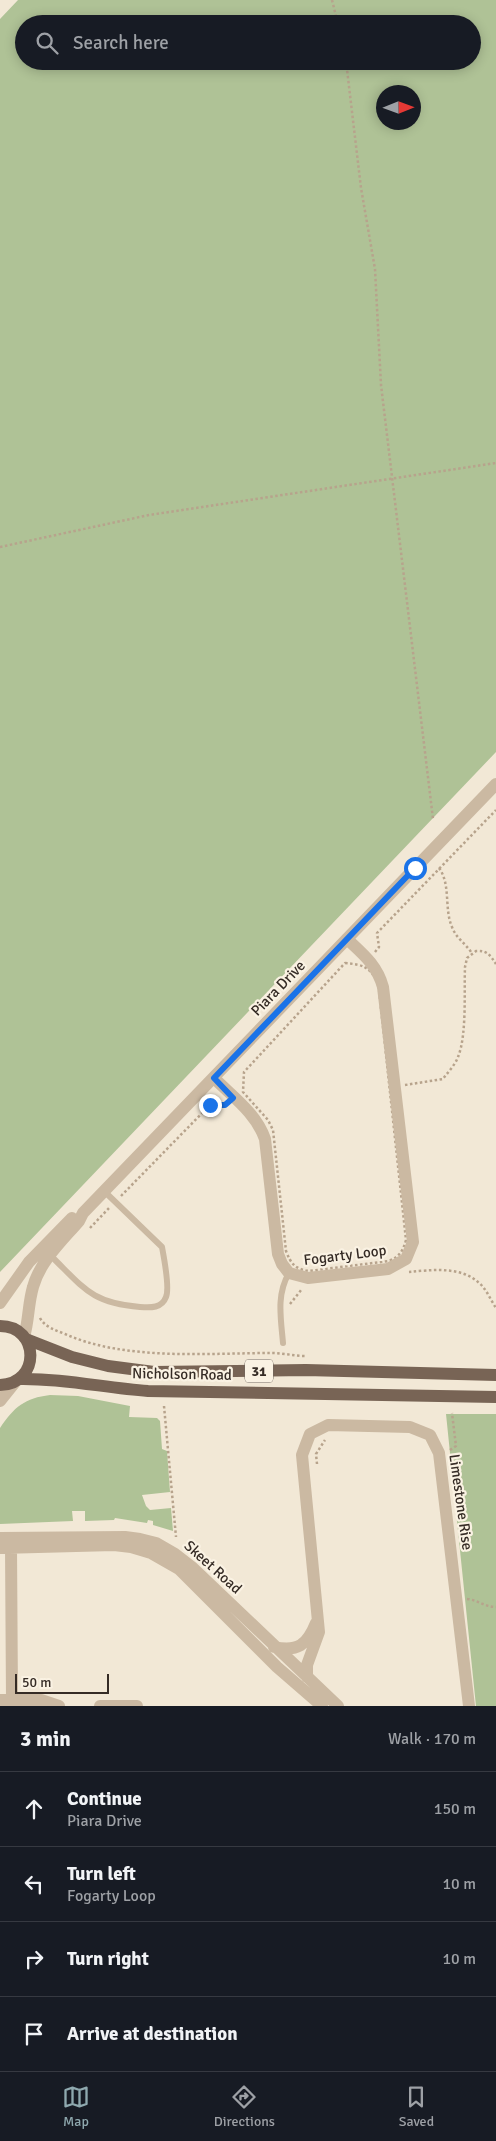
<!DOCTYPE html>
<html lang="en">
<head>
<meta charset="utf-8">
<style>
  body { margin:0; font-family:Signika,sans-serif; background:#242831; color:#f1f3f6 }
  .compass { position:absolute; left:376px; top:85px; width:45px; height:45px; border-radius:50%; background:#171b24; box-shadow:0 2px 12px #0003; rotate:89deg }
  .scale { position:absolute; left:15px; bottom:12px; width:94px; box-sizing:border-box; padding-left:5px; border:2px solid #352b25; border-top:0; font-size:14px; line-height:18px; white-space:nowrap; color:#352b25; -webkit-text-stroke:4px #faf2e3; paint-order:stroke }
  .stop { position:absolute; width:15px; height:15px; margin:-11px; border:4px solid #1a73e8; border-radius:50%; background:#fff }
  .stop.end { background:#1a73e8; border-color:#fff; box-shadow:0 1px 5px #0008 }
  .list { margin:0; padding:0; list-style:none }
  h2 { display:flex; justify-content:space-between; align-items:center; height:65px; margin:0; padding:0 20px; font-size:21px }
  h2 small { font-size:16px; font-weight:400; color:#9ea1a6 }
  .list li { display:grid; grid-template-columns:32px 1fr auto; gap:15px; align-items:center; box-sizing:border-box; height:75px; padding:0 20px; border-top:1px solid #363941 }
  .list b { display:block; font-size:19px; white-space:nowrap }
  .list p { margin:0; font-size:16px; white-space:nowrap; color:#9ea1a6 }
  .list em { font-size:16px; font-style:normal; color:#9ea1a6 }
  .icon { flex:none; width:28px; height:28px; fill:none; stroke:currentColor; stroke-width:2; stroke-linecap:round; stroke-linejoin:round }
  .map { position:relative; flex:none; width:496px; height:1706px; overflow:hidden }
  .search { position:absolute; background:#171b24; box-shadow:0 2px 12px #0003; left:15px; right:15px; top:15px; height:55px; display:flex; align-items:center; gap:12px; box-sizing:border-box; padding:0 18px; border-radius:28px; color:#9ea1a6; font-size:19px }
  .sheet { height:365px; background:#171b24 }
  nav { display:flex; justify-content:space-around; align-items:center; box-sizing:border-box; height:70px; border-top:1px solid #363941; background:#171b24; font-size:14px; color:#9ea1a6 }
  nav a { display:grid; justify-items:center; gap:2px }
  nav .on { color:#8fa9af }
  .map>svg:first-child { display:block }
</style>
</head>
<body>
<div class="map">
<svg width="496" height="1706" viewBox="0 0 496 1706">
  <rect width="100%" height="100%" fill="#f2e8d6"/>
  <!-- green -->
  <path fill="#afc296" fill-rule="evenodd" d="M18 0H496V752L0 1272V19ZM24 24H472V61H24ZM414 92V122H384V92Z
    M50 1395 78 1396 130 1406 129 1417 157 1418 160 1421 162 1449 167 1451 170 1492 142 1495 146 1506 150 1510 171 1508 173 1531 153 1525V1521L148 1520 147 1523 115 1518 114 1520 85 1521V1511H72L73 1521 0 1524V1428C14 1407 25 1398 50 1395Z
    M446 1414H496V1706H476Z"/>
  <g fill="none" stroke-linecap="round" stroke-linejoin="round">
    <!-- path -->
    <path stroke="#b7a38c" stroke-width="2.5" stroke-dasharray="2.5 2.5" stroke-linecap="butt" d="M332 0 338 24
      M346 61 361 188 375 269 381 385 433 819
      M0 547 149 515 496 463
      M439 868C451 884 444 909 452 927 456 938 465 943 471 952
      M375 952 379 947 377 933 496 810
      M345 963C364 965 367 966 378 981L406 1240C403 1251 400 1256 389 1261L309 1271C295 1269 291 1264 286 1251L273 1130 268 1120 243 1092 244 1072Z
      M405 1085 443 1079C448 1072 455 1065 458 1057 467 1035 464 991 465 967L467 958 476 951C487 950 490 955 496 964
      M121 1196 210 1105H225
      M90 1228 110 1207
      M409 1272C430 1270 460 1266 478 1282 486 1288 490 1299 496 1308
      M290 1304 302 1289
      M40 1318C45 1327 55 1330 65 1334 126 1361 206 1353 272 1353 283 1353 294 1356 306 1356
      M164 1406 176 1537
      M450 1450 456 1446 452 1413
      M317 1464 316 1454 325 1440
      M467 1599C478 1600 485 1607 496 1607"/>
    <!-- service -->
    <path stroke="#cbb9a2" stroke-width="6" d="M50 1255C84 1288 91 1303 140 1307 151 1308 162 1308 166 1297 170 1288 164 1258 162 1247L104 1191
      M283 1343C281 1319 276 1295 289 1273"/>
    <!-- minor -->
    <path stroke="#cbb9a2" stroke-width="12" d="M214 1078C233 1097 256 1113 265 1139L278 1254 282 1264 289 1273 308 1278 388 1269 406 1259 413 1242 383 987C377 965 363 954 347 939
      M0 1401 16 1381
      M0 1538 125 1537 140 1539 156 1543 175 1554 193 1568 338 1706
      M11 1547 12 1700
      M0 1548 114 1545 131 1547 151 1553 179 1569 277 1667 322 1706
      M274 1647C298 1652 307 1645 316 1623
      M307 1677V1665L319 1632 302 1455 310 1434 328 1425 410 1427 430 1435 439 1453 469 1706
      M0 1700H41L59 1706
      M100 1706H137"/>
    <!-- tertiary -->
    <path stroke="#cbb9a2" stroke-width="12" d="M0 1303 29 1262 72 1218
      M24 1337C29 1320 28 1304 33 1287 40 1261 62 1241 79 1221L83 1213 496 784"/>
    <!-- primary -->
    <path stroke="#786455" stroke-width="12" d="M0 1326C40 1326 41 1384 0 1385
      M26 1339 72 1357 108 1366 154 1372 306 1370 496 1375
      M19 1379C63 1378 105 1388 148 1391L496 1397"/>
  </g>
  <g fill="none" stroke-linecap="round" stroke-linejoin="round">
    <!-- route -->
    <path stroke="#1a73e8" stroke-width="6" d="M210 1105H225L233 1098 214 1078 415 868"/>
  </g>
  <g text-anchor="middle" stroke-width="4.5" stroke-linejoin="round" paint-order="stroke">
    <!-- shield labels -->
    <rect fill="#faf2e3" stroke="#70675e" stroke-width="1" x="245" y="1359.5" width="28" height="23" rx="4"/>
    <g font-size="14" font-weight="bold" fill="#352b25">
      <text x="259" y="1376">31</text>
    </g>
    <!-- street labels -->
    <g font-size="15" fill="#352b25" stroke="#faf2e3">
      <text transform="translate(278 988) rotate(-46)" y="5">Piara Drive</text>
      <text transform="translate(345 1255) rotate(-7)" y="5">Fogarty Loop</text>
      <text transform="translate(182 1374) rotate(1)" y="5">Nicholson Road</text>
      <text transform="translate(461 1502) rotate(82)" y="5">Limestone Rise</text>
      <text transform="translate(213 1567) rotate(42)" y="5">Skeet Road</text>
    </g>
  </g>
</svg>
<svg class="compass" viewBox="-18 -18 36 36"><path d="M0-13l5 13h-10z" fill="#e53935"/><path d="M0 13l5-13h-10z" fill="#9ea1a6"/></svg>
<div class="scale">50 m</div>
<div class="stop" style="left:415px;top:868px"></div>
<div class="stop end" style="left:210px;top:1105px"></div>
<div class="search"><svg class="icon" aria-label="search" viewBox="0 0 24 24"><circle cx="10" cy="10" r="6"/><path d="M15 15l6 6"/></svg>Search here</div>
</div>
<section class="sheet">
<h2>3 min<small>Walk · 170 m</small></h2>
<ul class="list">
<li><svg class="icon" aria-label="ahead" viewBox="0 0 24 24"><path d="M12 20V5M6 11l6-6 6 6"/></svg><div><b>Continue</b><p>Piara Drive</p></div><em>150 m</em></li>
<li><svg class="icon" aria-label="left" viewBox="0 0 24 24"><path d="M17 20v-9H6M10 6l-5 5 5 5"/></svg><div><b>Turn left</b><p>Fogarty Loop</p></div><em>10 m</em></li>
<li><svg class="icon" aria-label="right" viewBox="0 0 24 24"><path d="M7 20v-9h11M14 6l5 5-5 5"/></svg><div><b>Turn right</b></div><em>10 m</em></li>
<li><svg class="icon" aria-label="arrive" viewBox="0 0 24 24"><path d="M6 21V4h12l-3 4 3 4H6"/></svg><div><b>Arrive at destination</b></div></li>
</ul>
</section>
<nav>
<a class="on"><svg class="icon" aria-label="map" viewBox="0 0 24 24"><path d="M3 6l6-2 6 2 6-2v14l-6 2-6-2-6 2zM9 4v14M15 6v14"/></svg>Map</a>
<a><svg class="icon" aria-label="directions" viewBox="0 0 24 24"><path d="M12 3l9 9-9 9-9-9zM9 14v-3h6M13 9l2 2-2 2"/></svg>Directions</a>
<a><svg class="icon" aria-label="saved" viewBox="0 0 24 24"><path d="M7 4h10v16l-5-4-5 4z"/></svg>Saved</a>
</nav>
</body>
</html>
